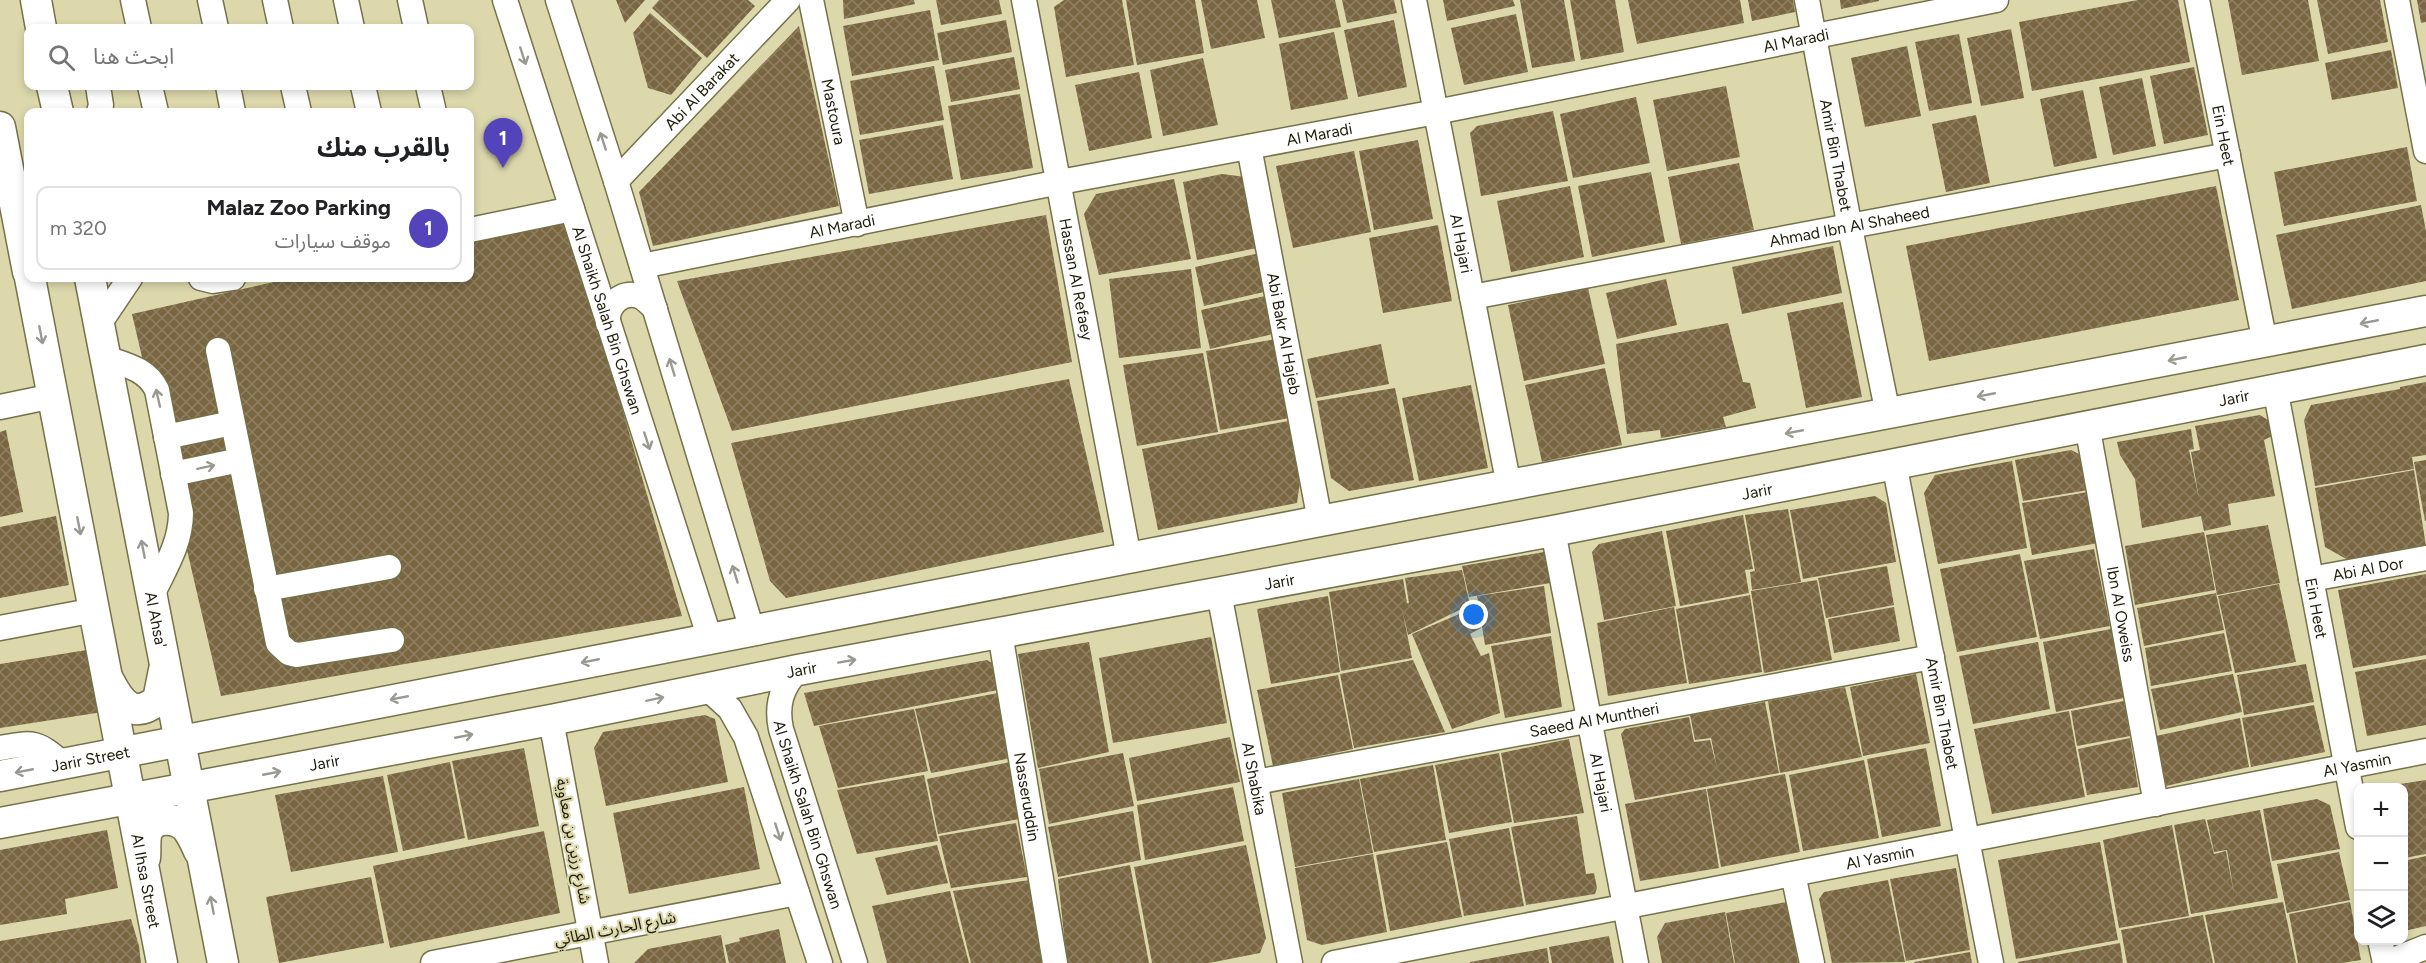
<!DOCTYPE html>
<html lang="ar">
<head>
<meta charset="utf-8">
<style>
  body { margin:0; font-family:Figtree,"Noto Sans Arabic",sans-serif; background:#f6f6f6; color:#202124; direction:rtl }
  .controls { position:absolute; right:18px; bottom:18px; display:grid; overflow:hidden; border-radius:12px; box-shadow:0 3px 9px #0003 }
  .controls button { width:54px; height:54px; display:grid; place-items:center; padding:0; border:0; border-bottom:2px solid #e0e0e0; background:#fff; color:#202124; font:30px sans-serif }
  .you { position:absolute; left:1474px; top:615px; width:21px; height:21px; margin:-15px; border:4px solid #fff; border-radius:50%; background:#1a73e8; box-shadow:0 0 0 9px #1a73e833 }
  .badge { display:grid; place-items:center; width:39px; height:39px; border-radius:50%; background:#5444bc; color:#fff; font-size:20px; font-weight:700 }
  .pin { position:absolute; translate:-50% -50px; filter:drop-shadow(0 2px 3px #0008) }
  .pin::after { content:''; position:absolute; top:32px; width:21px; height:18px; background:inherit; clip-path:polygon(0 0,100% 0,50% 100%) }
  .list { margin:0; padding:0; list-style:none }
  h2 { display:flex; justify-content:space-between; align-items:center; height:78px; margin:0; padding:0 24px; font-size:26px }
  h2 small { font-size:20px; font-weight:400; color:#757577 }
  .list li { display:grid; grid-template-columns:39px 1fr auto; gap:18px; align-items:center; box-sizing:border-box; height:84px; margin:0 12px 12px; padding:0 12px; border:2px solid #e0e0e0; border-radius:12px }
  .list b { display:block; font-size:22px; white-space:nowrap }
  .list p { margin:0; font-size:20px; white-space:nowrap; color:#757577 }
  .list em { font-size:20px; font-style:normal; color:#757577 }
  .icon { flex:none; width:33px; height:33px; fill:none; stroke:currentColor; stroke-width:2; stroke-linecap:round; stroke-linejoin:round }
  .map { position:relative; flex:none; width:2426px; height:963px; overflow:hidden; direction:ltr }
  .search { position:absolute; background:#fff; box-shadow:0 3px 9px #0003; left:24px; top:24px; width:450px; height:66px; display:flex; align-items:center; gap:15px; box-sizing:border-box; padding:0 21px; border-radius:12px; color:#757577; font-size:22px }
  .panel { position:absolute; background:#fff; box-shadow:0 3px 9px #0003; left:24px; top:108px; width:450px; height:174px; border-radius:12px; direction:rtl }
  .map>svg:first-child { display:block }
</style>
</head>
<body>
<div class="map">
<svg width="2426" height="963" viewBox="0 0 2426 963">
  <defs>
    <pattern id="building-cross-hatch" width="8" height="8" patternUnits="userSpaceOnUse" patternTransform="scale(1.5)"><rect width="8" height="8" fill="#7a6741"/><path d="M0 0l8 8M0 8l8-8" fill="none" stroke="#8e8064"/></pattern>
  </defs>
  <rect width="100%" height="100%" fill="#dcd8ac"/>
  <!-- building -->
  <path fill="url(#building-cross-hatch)" d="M616 0H645L625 23Z
    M659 0H748L755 6 707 58 652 8Z
    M843 0H914L915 4 844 19Z
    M936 0H999L1002 14 941 25Z
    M1064 0H1122L1134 65 1066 77 1054 7Z
    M1126 0H1195L1204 53 1137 65Z
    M1201 0H1257L1265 38 1211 49Z
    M1271 0H1335L1341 27 1279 38Z
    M1342 0H1394L1397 13 1347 23Z
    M1443 0H1513L1515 6 1447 21Z
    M1520 0H1564L1575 61 1532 68Z
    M1570 0H1615L1624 52 1581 60Z
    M1628 0H1740L1744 23 1637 44Z
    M1748 0H1793L1795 12 1752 21Z
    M1840 0H1879V1L1841 9Z
    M2138 0H2178L2190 62 2032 91 2019 22Z
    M2228 0H2308L2319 61 2242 75Z
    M2317 0H2380L2388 42 2328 54Z
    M2417 0H2426V22L2421 23Z
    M930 10 939 60 852 76 843 26Z
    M650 13 702 58 671 95 648 88 633 33Z
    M1516 14 1528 72 1464 85 1451 28Z
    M1006 20 1012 52 943 65 937 33Z
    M1394 20 1407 87 1358 97 1344 30Z
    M799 26 839 206 653 246 639 192Z
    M2011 29 2024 98 1981 106 1967 38Z
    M1334 32 1348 99 1291 110 1279 44Z
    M1959 34 1972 103 1929 111 1915 42Z
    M1907 46 1921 116 1865 127 1851 58Z
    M2391 50 2398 88 2332 100 2325 63Z
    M1014 57 1020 89 951 102 945 70Z
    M1203 58 1218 125 1163 136 1150 70Z
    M934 66 944 120 860 135 850 81Z
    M2194 67 2208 135 2164 144 2150 76Z
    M1139 72 1152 138 1089 151 1075 85Z
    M2142 78 2156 146 2113 155 2099 87Z
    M1726 86 1740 157 1667 171 1653 100Z
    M2083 90 2097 158 2054 167 2040 99Z
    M1020 94 1033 168 961 180 948 106Z
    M1636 97 1650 163 1573 178 1560 114Z
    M1553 111 1568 181 1481 196 1470 133 1477 126Z
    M1976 115 1990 183 1946 192 1932 124Z
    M943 125 953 179 869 194 859 140Z
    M1418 140 1433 219 1374 230 1359 151Z
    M2407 147 2417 201 2284 226 2274 172Z
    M1354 151 1371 232 1293 248 1276 166Z
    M1739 163 1754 230 1681 244 1668 177Z
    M1651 172 1665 242 1592 257 1578 186Z
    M1222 174 1246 177 1262 247 1197 260 1183 182Z
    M1174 179 1191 259 1099 275 1084 214 1096 194Z
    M1570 186 1584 257 1511 272 1497 201Z
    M2216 186 2239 300 1929 361 1906 246Z
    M2421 205 2426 231V281L2292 309 2276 235Z
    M566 214 682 616 221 696 132 314 291 278H470V236Z
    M1046 215 1072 362 732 431 677 281Z
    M1438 225 1452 301 1383 313 1369 238Z
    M1833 246 1842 293 1742 314 1732 267Z
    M1260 253 1268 291 1204 306 1195 267Z
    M1191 269 1201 348 1119 358 1109 279Z
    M1666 279 1677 325 1617 339 1606 293Z
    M1588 288 1605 364 1524 381 1508 305Z
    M1265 296 1273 334 1210 349 1201 310Z
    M1843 302 1862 397 1806 408 1787 313Z
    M1728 323 1743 382 1750 383 1756 408 1723 417 1726 427 1661 438 1660 430 1627 434 1616 344Z
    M1276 339 1290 418 1220 430 1206 351Z
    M1381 344 1389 384 1316 398 1307 359Z
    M1203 353 1218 432 1137 446 1123 365Z
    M1605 368 1622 445 1542 462 1525 385Z
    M1069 379 1104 532 786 598 770 581 731 443Z
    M2426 382V455L2412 457 2414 469 2315 486 2304 420 2311 405 2400 389V387Z
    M1471 385 1488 468 1419 481 1402 398Z
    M1395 388 1414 480 1349 491 1331 478 1317 401Z
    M2260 415 2271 422 2272 436 2264 440 2275 496 2228 504 2231 525 2204 531 2201 516 2142 528 2135 479 2120 455 2117 442 2191 429 2194 449 2189 450 2199 499 2191 452 2200 450 2195 426Z
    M1288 421 1300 482 1297 503 1158 530 1142 449Z
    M6 430 23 512 0 517V432Z
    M2071 450 2083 456 2088 490 2023 501 2015 460Z
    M2426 460V521H2425L2414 462Z
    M2012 461 2027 548 1938 564 1924 493 1935 475Z
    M2414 470 2426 546 2348 560 2325 547 2315 488Z
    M2088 492 2098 543 2032 555 2022 503Z
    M1875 496 1886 503 1896 562 1803 579 1790 510Z
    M1788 509 1801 582 1752 590 1750 572 1755 571 1745 515Z
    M1743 515 1753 569 1745 570 1749 593 1680 606 1666 531Z
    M56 516 69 585 0 598V527Z
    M2268 525 2280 583 2217 595 2206 535Z
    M1662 531 1676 606 1604 620 1592 552 1599 544Z
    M2204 532 2215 590 2135 605 2125 546Z
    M2094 549 2110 626 2040 639 2024 561Z
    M1550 551 1556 582 1469 597 1462 566Z
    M2020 554 2037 637 1957 652 1940 569Z
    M1887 566 1894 605 1826 618 1818 578Z
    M1462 570 1470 605 1408 635 1402 609 1412 658 1341 671 1329 592 1403 579 1407 603H1409L1405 578Z
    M2426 574V655L2353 668 2338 590Z
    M1817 580 1832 660 1764 673 1751 591Z
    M2279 584 2296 662 2235 673 2218 596Z
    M1544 586 1551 633 1485 645 1477 596Z
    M2216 593 2224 630 2144 646 2137 608Z
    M1750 595 1762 672 1689 684 1676 609Z
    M1328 596 1340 672 1271 684 1257 609Z
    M1674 607 1687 683 1608 696 1597 623Z
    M1894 607 1900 641 1834 653 1828 619Z
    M1471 609 1481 628 1470 634 1481 656 1489 653 1500 713 1452 729 1412 634Z
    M2111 629 2124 698 2056 712 2043 642Z
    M2224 633 2232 671 2151 686 2145 648Z
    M1551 636 1562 707 1505 718 1491 646Z
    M1211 637 1227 723 1113 743 1099 658Z
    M1089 642 1109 752 1038 768 1018 654Z
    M2038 642 2050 709 1973 724 1959 656Z
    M99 648 109 711 0 728V664Z
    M2426 659V725L2367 736 2355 672Z
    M987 660 1000 668 1003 689 814 726 804 693Z
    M1413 660 1445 732 1354 748 1340 674Z
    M2306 664 2314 702 2244 715 2237 675Z
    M1916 674 1930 743 1863 756 1850 687Z
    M2233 674 2242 712 2160 730 2151 689Z
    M1338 675 1353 749 1273 766 1257 690Z
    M1845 687 1862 757 1780 773 1768 701Z
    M998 693 1012 758 931 773 915 709Z
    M2124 701 2130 736 2077 746 2071 711Z
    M1765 702 1779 773 1635 800 1621 734 1625 729 1689 717 1694 742 1710 740 1717 768 1711 738 1695 740 1690 715Z
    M2314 705 2325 752 2251 767 2242 718Z
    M914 709 928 771 838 788 819 726Z
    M2069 711 2085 797 1992 814 1974 729Z
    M705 715 715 719 728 782 606 806 594 748 603 732Z
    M2240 718 2249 767 2166 786 2156 736Z
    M1230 737 1240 782 1137 801 1129 758Z
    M2130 738 2138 787 2087 795 2078 749Z
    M1569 739 1584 813 1514 823 1501 753Z
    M524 748 539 826 468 840 452 761Z
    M1926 748 1941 826 1882 837 1867 759Z
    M1123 753 1134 806 1049 824 1039 769Z
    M1499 753 1512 822 1449 833 1435 765Z
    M1864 760 1879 838 1803 851 1789 775Z
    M450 762 465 838 403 851 387 775Z
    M1010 762 1019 819 938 834 927 779Z
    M1433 765 1446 840 1374 852 1360 779Z
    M1785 774 1800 852 1721 867 1707 789Z
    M924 775 938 841 857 854 837 790Z
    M383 776 398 852 291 872 275 795Z
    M1359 779 1373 853 1295 867 1282 793Z
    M2426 780V854L2404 858V788L2387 786Z
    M744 787 760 869 629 894 613 813Z
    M1233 787 1244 841 1145 860 1137 805Z
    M1706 789 1719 868 1640 881 1625 804Z
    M2317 799 2330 805 2340 849 2272 861 2263 809Z
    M2260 810 2278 898 2191 914 2174 825 2205 819 2214 854 2226 851 2234 894 2227 850 2214 852 2207 820Z
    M1133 811 1141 860 1058 877 1048 827Z
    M1577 816 1586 874 1594 873 1597 888 1595 894 1526 905 1511 827Z
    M1016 823 1027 877 951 888 939 836Z
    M2172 825 2189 916 2119 928 2103 840Z
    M1509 828 1524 906 1464 916 1449 839Z
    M107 830 118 888 65 899 67 914 0 925V850Z
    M544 831 560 913 390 948 373 866Z
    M1447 842 1462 917 1390 931 1376 855Z
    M2100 842 2118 940 2016 959 1998 860Z
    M937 845 948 883 887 895 875 858Z
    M1246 845 1266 938 1260 953 1209 963H1152L1134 867Z
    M2339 852 2350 900 2287 913 2277 864Z
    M1373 854 1387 932 1322 945 1307 940 1295 868Z
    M2426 856V926L2404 931V861Z
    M1130 865 1149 963H1067L1058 879Z
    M1956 868 1970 950 1906 961 1890 879Z
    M371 877 384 943 279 963 266 897Z
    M1030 880 1048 963H971L953 891Z
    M1888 880 1905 962 1832 963 1819 899 1824 892Z
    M950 891 969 963H887L872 906Z
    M1787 902 1798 963H1735L1726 913Z
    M2283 902 2296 963H2215L2205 915Z
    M2350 902 2361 960 2342 963H2298L2289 914Z
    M1725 912 1734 963H1662L1657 937 1665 923Z
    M2203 915 2213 963H2127L2121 930Z
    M131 919 139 946 141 963H0V941Z
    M779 929 786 963H729L725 945 740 941 739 938Z
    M721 935 726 963H634L648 949Z
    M1609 936 1614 963H1552L1549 947Z
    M2120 943 2123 963H2018V962Z
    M1547 948 1549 963H1470V962Z
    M1970 952 1972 963H1915L1914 962Z"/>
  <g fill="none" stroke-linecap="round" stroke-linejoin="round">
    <!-- minor casing -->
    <g stroke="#757148" stroke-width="27">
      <g id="minor">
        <path d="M133 0 139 28"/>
        <path d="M210 0 216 28"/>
        <path d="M275 0 281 28"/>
        <path d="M346 0 352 28"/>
        <path d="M410 0 416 28"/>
        <path id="s1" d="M505 0 710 639"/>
        <path d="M558 0 616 181 752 630"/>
        <path id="s2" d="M811 0 857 224"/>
        <path id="s3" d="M1024 0 1129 558"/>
        <path id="s4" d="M1414 0 1509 486"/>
        <path id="s5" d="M1807 0 1850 228 1888 414"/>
        <path id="s6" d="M2197 0 2265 343"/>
        <path d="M2397 0 2426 151"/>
        <path d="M98 86 101 105 99 112"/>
        <path d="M150 86 156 112"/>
        <path d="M228 86 233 112"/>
        <path d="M293 86 299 112"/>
        <path d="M363 86 369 112"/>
        <path d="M428 86 434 112"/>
        <path id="s7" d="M1249 147 1320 521"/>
        <path id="s8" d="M616 181 788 0"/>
        <path d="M470 230 572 209"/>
        <path id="s9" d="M642 266 1060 182 1436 112 1996 0"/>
        <path d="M201 278 213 281 233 278"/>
        <path id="s10" d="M1472 297 2228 155"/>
        <path d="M608 323C606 306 621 290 639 296 645 298 650 304 655 309"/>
        <path d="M99 324 130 278"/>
        <path d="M218 350 278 643 289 653 297 655 392 640"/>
        <path d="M106 358C126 365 147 369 157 390L181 513C181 543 165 568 152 595"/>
        <path id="s11" d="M2275 388 2358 827"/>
        <path d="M0 407 53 396"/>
        <path id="s12" d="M2087 425 2156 804"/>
        <path d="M166 437 232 423"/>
        <path id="s13" d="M1894 463 1991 963"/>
        <path d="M173 474 240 460"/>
        <path id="s14" d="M1553 531 1636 963"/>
        <path id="s15" d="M2311 579 2426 558"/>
        <path d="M266 589 389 567"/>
        <path id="s16" d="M1219 593 1290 963"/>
        <path d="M0 628 95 610"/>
        <path id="s17" d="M1000 633 1055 963"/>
        <path id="s18" d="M798 670C781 687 776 706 781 729L855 963"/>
        <path d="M707 688 730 709 746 737 820 963"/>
        <path d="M551 720 596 963"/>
        <path d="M0 748C34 742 36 741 63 764"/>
        <path id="s19" d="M1256 782 1932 657"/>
        <path d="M1793 874 1812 963"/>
        <path d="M2380 940 2385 963"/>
        <path d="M433 963 797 893"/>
        <path id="s20" d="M1334 963 2426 751"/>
        <path d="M2386 963 2426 947"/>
      </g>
    </g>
    <!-- major casing -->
    <g stroke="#757148" stroke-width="33">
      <g id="major">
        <path d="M36 0 41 28"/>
        <path d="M52 86 58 112"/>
        <path d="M0 127 28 272"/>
        <path id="s21" d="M30 278 162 963"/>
        <path id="s22" d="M90 278 223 963"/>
        <path d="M109 681C121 704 133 720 158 700L164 670"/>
        <path id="s23" d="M0 776 1320 521 2426 311"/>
        <path id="s24" d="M0 823 551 720 798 670 1553 531 2426 360"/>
        <path d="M145 858C146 850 144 837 148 830 156 815 179 818 188 830 192 836 196 844 199 851"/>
      </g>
    </g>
    <!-- minor -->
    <use href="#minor" stroke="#fff" stroke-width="24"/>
    <!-- major -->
    <use href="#major" stroke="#fff" stroke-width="30"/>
  </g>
  <!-- one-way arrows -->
  <defs><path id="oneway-shaft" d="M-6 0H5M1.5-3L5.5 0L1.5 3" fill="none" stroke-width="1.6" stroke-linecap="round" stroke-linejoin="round" transform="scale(1.5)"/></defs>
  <g stroke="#9a9991">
    <use href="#oneway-shaft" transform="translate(523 56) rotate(72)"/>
    <use href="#oneway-shaft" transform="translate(603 141) rotate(-108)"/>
    <use href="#oneway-shaft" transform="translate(2369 322) rotate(169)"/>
    <use href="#oneway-shaft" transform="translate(41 335) rotate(79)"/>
    <use href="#oneway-shaft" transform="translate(2177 359) rotate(169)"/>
    <use href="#oneway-shaft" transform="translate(672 367) rotate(-107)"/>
    <use href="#oneway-shaft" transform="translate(1986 395) rotate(169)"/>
    <use href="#oneway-shaft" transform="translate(158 398) rotate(-103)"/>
    <use href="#oneway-shaft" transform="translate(1794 432) rotate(169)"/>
    <use href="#oneway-shaft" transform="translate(647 441) rotate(72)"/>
    <use href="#oneway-shaft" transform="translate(206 467) rotate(-12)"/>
    <use href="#oneway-shaft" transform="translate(79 526) rotate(79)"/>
    <use href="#oneway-shaft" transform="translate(143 549) rotate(-101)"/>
    <use href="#oneway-shaft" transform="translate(735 574) rotate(-107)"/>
    <use href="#oneway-shaft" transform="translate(590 661) rotate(169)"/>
    <use href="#oneway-shaft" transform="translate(847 661) rotate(-10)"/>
    <use href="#oneway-shaft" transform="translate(399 698) rotate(169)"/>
    <use href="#oneway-shaft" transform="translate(655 699) rotate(-12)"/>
    <use href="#oneway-shaft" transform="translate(464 736) rotate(-11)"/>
    <use href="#oneway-shaft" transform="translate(24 771) rotate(169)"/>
    <use href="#oneway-shaft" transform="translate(272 773) rotate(-11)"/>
    <use href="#oneway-shaft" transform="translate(778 832) rotate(72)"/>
    <use href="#oneway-shaft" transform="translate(212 905) rotate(-101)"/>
  </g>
  <g text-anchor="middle" stroke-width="4.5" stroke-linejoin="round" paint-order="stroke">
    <!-- street labels -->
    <g font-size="16" fill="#1e1c0b" stroke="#dcd8ac">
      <text dy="6" stroke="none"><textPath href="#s9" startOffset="1176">Al Maradi</textPath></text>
      <text dy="6" stroke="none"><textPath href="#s8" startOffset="124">Abi Al Barakat</textPath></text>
      <text dy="6" stroke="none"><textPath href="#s2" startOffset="114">Mastoura</textPath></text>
      <text dy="6" stroke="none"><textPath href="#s9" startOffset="690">Al Maradi</textPath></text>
      <text dy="6" stroke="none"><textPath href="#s6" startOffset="138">Ein Heet</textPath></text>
      <text dy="6" stroke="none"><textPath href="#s5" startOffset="158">Amir Bin Thabet</textPath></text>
      <text dy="6" stroke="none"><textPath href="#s9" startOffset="204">Al Maradi</textPath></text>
      <text dy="6" stroke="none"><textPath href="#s10" startOffset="384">Ahmad Ibn Al Shaheed</textPath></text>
      <text dy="6" stroke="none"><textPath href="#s4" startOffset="248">Al Hajari</textPath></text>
      <text dy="6" stroke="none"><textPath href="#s3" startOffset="284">Hassan Al Refaey</textPath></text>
      <text dy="6" stroke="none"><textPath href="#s1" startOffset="336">Al Shaikh Salah Bin Ghswan</textPath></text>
      <text dy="6" stroke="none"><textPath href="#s7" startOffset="190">Abi Bakr Al Hajeb</textPath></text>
      <text dy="6" stroke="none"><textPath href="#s24" startOffset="2274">Jarir</textPath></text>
      <text dy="6" stroke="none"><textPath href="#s24" startOffset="1788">Jarir</textPath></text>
      <text dy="6" stroke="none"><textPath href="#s15" startOffset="58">Abi Al Dor</textPath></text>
      <text dy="6" stroke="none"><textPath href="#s24" startOffset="1302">Jarir</textPath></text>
      <text dy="6" stroke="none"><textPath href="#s11" startOffset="224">Ein Heet</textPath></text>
      <text dy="6" stroke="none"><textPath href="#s12" startOffset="192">Ibn Al Oweiss</textPath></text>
      <text dy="6" stroke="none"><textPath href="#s22" startOffset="348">Al Ahsa'</textPath></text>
      <text dy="6" stroke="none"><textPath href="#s24" startOffset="816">Jarir</textPath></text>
      <text dy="6" stroke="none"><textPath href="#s13" startOffset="255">Amir Bin Thabet</textPath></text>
      <text dy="6" stroke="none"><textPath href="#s19" startOffset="344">Saeed Al Muntheri</textPath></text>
      <text dy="6" stroke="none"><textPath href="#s23" startOffset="92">Jarir Street</textPath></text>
      <text dy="6" stroke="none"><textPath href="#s24" startOffset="330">Jarir</textPath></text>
      <text dy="6" stroke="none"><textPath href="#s20" startOffset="1042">Al Yasmin</textPath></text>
      <text dy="6" stroke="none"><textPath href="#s16" startOffset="189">Al Shabika</textPath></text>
      <text dy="6" stroke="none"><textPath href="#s14" startOffset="256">Al Hajari</textPath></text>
      <text dy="6" stroke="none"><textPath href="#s17" startOffset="166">Nasseruddin</textPath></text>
      <text dy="6" stroke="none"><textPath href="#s18" startOffset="154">Al Shaikh Salah Bin Ghswan</textPath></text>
      <text transform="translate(574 841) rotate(79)" y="6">شارع رزين بن معاوية</text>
      <text dy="6" stroke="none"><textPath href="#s20" startOffset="556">Al Yasmin</textPath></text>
      <text dy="6" stroke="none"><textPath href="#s21" startOffset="614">Al Ihsa Street</textPath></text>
      <text transform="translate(615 928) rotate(-11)" y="6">شارع الحارث الطائي</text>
    </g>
  </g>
</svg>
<div class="controls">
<button>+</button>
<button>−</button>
<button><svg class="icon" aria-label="layers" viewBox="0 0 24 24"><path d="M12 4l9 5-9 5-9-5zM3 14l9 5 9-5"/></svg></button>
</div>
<div class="you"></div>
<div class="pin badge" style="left:503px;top:168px">1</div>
<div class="search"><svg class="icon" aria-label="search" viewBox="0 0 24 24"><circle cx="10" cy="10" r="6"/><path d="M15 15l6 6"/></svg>ابحث هنا</div>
<section class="panel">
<h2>بالقرب منك<small></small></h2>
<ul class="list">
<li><span class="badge">1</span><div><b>Malaz Zoo Parking</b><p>موقف سيارات</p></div><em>320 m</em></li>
</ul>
</section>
</div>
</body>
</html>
